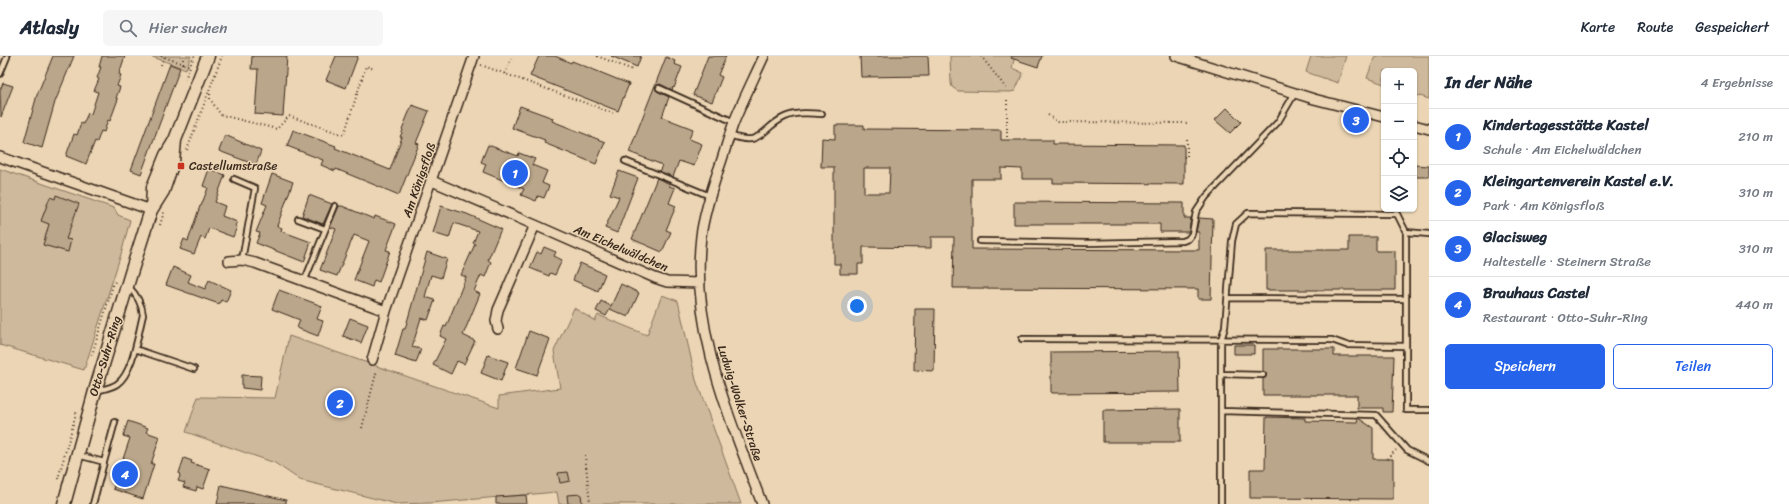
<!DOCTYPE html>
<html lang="de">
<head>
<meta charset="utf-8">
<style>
  body { margin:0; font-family:Sriracha,sans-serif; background:#f6f6f7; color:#1f2937 }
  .controls { position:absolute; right:12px; top:12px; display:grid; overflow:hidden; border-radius:6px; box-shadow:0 1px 3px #0004 }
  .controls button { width:36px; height:36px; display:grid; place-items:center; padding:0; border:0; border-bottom:1px solid #e0e1e3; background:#fff; color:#1f2937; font:20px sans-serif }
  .you { position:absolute; left:857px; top:250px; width:14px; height:14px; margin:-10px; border:3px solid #fff; border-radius:50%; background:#1a73e8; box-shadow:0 0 0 6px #1a73e833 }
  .badge { display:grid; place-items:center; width:26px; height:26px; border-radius:50%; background:#2563eb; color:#fff; font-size:13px; font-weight:700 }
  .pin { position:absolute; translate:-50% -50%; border:2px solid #fff; box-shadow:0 1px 4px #0006 }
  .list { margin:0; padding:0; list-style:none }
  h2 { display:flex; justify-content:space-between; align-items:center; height:52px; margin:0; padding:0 16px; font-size:17px }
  h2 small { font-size:13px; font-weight:400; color:#747a83 }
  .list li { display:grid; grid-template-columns:26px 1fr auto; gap:12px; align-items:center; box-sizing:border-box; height:56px; padding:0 16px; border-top:1px solid #e0e1e3 }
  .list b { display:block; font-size:15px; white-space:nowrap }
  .list p { margin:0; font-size:13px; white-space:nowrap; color:#747a83 }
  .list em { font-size:13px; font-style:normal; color:#747a83 }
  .actions { display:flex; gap:8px; padding:12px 16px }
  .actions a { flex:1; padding:9px 0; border:1px solid #2563eb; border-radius:6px; text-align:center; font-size:14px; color:#2563eb }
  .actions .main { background:#2563eb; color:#fff }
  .icon { flex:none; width:22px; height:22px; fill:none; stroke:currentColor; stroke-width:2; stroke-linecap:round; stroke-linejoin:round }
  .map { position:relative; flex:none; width:1429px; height:448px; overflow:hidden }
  header { display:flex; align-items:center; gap:24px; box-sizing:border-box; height:56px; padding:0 20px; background:#fff; border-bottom:1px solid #e0e1e3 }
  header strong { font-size:19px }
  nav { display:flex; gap:22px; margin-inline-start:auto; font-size:14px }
  .search { width:280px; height:36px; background:#f6f6f7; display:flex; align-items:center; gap:10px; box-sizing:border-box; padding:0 14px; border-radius:6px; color:#747a83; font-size:15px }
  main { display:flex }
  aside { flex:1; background:#fff }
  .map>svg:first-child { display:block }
</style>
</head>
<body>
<header>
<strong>Atlasly</strong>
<div class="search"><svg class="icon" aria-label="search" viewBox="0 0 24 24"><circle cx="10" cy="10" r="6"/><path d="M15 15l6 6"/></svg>Hier suchen</div>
<nav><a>Karte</a><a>Route</a><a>Gespeichert</a></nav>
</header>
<main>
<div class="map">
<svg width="1429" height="448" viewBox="0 0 1429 448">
  <rect width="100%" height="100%" fill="#ebd5b4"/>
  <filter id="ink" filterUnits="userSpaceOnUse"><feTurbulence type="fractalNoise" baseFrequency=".025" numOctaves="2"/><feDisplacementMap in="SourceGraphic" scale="8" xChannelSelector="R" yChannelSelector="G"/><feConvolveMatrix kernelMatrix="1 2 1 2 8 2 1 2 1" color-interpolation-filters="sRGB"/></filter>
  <g filter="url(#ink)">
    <!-- green -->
    <path fill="#cfb99c" stroke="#85725d" d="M150 0H191L186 13Z
      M950 0H1015L1012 12 1023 17 1015 35 1010 36 958 35 952 31 951 27Z
      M1311 0H1346L1338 27 1306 16Z
      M1375 0H1429V43L1414 38V15H1384V28L1367 22Z
      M0 113 114 152 118 159 130 164 122 195 84 314 0 289Z
      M662 239 678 245 696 324 741 448H559L557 436 430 447 397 448 300 424 275 407 186 376 198 341 275 342 289 280 499 352V340L560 332 554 295 574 252 595 265 598 259 647 279Z"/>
    <!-- building -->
    <path fill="#baa68a" stroke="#3b2a1e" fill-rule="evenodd" d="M53 0H74L55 46 42 92 24 86 37 39Z
      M102 0H125L119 18 121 19 117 30 120 31 116 42 118 43 110 65 108 64 104 76 101 75 97 86 95 85 86 108 66 100 74 78 77 79 81 67 83 68 88 57 91 58 98 36 94 35 99 23 97 22 101 11H99Z
      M252 0H287L283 60 255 58 258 13H251Z
      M336 0H358L346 32 326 24Z
      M539 0H555L571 7 572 5 629 28 618 55 530 20Z
      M611 0H641L637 11Z
      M708 0H726L718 19 722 21 712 46 693 39Z
      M860 0H928L929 20 861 21Z
      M1012 0H1042L1038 11 1011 2Z
      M666 1 675 5 674 8 682 11 674 32 673 31 672 34 660 28 655 31 657 35 669 41 662 61 693 73 689 83 702 88 694 110 679 105 673 121 659 115 662 110 660 108 629 96Z
      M170 8 180 12 141 118 131 114Z
      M3 27 13 30 1 61 0 34Z
      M412 49 429 55 416 87 419 88 399 139 336 113 335 115 321 109 323 104 287 90 293 74 336 90 335 92 390 114 402 81H400L403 74 402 73Z
      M520 50 553 62 552 65 605 86 596 108 544 87 545 84 512 72Z
      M1227 52 1241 66 1230 77 1215 64Z
      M835 69H864V73L1001 74V84H1053V88L1184 89V128L1053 127V123H1022V113L1001 112V123H972V193L1199 194V176H1196L1199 162 1213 163 1211 243H1198V233L953 232 954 181H931V192L863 191V208H858V218H840V208H834V111H821L822 82 835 83ZM864 112H890L889 137H864Z
      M225 79 261 95 256 109 219 95Z
      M488 89 518 100 519 97 535 103 532 109 547 115 542 127 549 130 544 142 538 140 536 145 521 139 524 133 483 116 486 108 481 106Z
      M1414 109 1429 110V121H1414Z
      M209 113 225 119 215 146 225 150 222 160 237 166 235 170 237 171 233 181 209 172 205 183 201 181 194 198 180 193 184 183 188 185 200 150H201L208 132 203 130Z
      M619 115 638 122 617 177 605 172 619 141 610 138Z
      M272 118 293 126 277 170 282 172 281 175 311 186 304 206 256 187 260 177 256 176 267 149 262 147Z
      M657 122 670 128 669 130 675 132 669 147 676 150 666 174 671 176 662 196 632 183Z
      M56 139 79 148 66 183 71 184 68 196 43 189 49 168 41 165 50 141 55 143Z
      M309 139 332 148 323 168 302 160Z
      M1014 146 1184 147V162H1191L1189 176H1160V168H1014Z
      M339 150H342L374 163 375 160 396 168 386 194 390 195 385 209 379 226 374 224 372 231 354 224 369 185 354 179 337 220 320 214 336 173 330 171Z
      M441 150 467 158 501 173 488 204 491 206 485 221 481 219 474 235 480 238 463 279 475 285 464 308 457 305 451 318 433 309 446 283 440 280 444 270 446 271 466 221 461 219 475 188 473 187 478 175 454 167 449 182 433 177Z
      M1349 181H1376V195H1395V234H1266V194H1349Z
      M544 191 556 196 554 200 562 204 555 219 550 217 549 220 530 212 537 196 541 198Z
      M427 196 447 203 441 222 431 219 425 241 435 244 428 264 421 262 412 291 421 293 416 307 395 300 403 273H405Z
      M580 207 605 218 598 235 573 224Z
      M173 211 191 219 188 226 205 233 209 224 231 234 226 246 221 244 219 248 166 229Z
      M621 228 639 237 628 261 610 253 606 260 596 255 601 245 611 250Z
      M279 234 322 250 317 263 323 265 318 280 297 272 300 264 272 253Z
      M915 253H935L934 315 914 314Z
      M350 262 368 269 361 287 343 280Z
      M529 275 550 283 537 319 516 312Z
      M1234 289H1254V298H1234Z
      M1263 293H1334V300H1394L1392 356H1383V352H1357V339H1263V323L1267 319 1263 315Z
      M1179 295 1180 336 1051 337V296Z
      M488 299 508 306 501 325 481 317Z
      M242 319 261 320 260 334 242 332Z
      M1180 353V386H1103V354Z
      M1266 361 1305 362V365L1357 366 1358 362 1373 372V403H1393V443L1250 442V413H1265Z
      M128 365 148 372 146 376 160 381 151 408H154L143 443 113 433 130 382 123 380Z
      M184 402 192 405 191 407 210 413 203 433 197 431 196 435 183 431 185 427 178 425 180 420 179 417Z
      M568 416 570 425 560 427 558 417Z
      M221 429 286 444V448H217Z
      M581 438 582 448H568L567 439Z
      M526 439 527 448H496V441Z"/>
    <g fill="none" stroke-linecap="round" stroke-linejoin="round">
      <!-- service casing -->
      <g stroke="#3b2a1e" stroke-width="8">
        <path id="service" d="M0 18 7 1
          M659 32 734 66
          M730 79C762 92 761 72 785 61 796 56 810 57 822 58
          M625 105 710 140
          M234 123 255 132 242 204
          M298 163 325 173
          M1406 176 1429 178
          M980 185 1087 187 1183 185 1188 183 1192 178 1196 156 1206 141 1278 66 1295 37
          M304 226 335 150
          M1228 242 1406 243
          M1022 283 1332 284 1346 289 1406 290
          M135 293 194 313
          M1221 318 1263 319
          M96 335C103 333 111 332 117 328 133 317 138 278 143 259 142 248 136 238 128 230
          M1221 355 1376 359 1407 394 1429 405
          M78 399 104 406 93 448
          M104 406 115 366
          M1221 448V284L1225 271 1232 185 1236 168 1248 157 1397 158 1406 176V354H1429"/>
      </g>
      <!-- minor casing -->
      <g stroke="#3b2a1e" stroke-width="12">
        <path id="minor" d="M1176 0 1314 43 1384 61
          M1414 69 1429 73
          M0 101 151 154
          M432 125 535 169 655 222 667 226 700 227
          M229 205 242 204 255 207 386 255 474 0
          M498 273 496 265 498 254 535 169
          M372 304 386 255
          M762 448C730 362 690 273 701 180 704 158 711 136 718 115 724 99 728 82 734 66 743 44 754 22 764 0"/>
      </g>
      <!-- tertiary casing -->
      <g stroke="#3b2a1e" stroke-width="15">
        <path id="tertiary" d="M152 152 153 131 166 99 175 84 208 0
          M64 448 95 335 131 217 151 154 163 135 173 106 175 84"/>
      </g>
      <!-- path -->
      <path stroke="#3b2a1e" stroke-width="2" stroke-dasharray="1 3" stroke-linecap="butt" d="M161 0 190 10
        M597 0 633 14
        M981 0 1006 32
        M183 8V0
        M161 9 164 1
        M481 9 613 57
        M505 18 512 0
        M185 23 194 0
        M210 34V43L221 59 277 73 289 60 344 79 366 10 374 13
        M1007 44V84
        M1048 59 1058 66 1188 67
        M187 94 222 0
        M1184 101H1187V81
        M160 169 164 156
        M92 299 113 229 116 224
        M362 372 377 314
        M585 399 590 448
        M1387 403 1396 394
        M58 423 77 354"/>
      <!-- service -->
      <use href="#service" stroke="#ebd5b4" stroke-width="4.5"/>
      <!-- minor -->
      <use href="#minor" stroke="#ebd5b4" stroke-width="9"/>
      <!-- tertiary -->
      <use href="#tertiary" stroke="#ebd5b4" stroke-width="12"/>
    </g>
  </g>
  <!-- markers -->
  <rect fill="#c8321e" stroke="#ebd5b4" stroke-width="1.5" x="177" y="106" width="8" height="8" rx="2"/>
  <g text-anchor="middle" stroke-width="3" stroke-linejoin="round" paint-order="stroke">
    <!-- poi labels -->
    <g font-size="12" fill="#3b2a1e" stroke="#ebd5b4" text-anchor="start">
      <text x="189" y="114">Castellumstraße</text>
    </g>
    <!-- street labels -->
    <g font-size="12" fill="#3b2a1e" stroke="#ebd5b4">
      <text transform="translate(419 124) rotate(-71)" y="4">Am Königsfloß</text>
      <text transform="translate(621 192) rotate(23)" y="4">Am Eichelwäldchen</text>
      <text transform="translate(105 300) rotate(-73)" y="4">Otto-Suhr-Ring</text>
      <text transform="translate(740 347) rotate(72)" y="4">Ludwig-Wolker-Straße</text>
    </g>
  </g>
</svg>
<div class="controls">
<button>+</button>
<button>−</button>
<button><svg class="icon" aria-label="locate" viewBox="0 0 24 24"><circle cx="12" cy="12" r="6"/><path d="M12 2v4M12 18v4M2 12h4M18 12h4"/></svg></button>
<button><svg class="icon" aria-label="layers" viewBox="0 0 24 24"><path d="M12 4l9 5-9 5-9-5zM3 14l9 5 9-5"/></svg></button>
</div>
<div class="you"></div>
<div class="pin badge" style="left:515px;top:117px">1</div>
<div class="pin badge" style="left:340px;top:347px">2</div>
<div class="pin badge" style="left:1356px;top:64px">3</div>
<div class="pin badge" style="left:125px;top:418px">4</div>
</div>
<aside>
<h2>In der Nähe<small>4 Ergebnisse</small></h2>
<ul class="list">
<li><span class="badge">1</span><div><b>Kindertagesstätte Kastel</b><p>Schule · Am Eichelwäldchen</p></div><em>210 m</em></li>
<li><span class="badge">2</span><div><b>Kleingartenverein Kastel e.V.</b><p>Park · Am Königsfloß</p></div><em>310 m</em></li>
<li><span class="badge">3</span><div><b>Glacisweg</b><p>Haltestelle · Steinern Straße</p></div><em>310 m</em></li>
<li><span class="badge">4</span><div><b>Brauhaus Castel</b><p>Restaurant · Otto-Suhr-Ring</p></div><em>440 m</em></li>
</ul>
<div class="actions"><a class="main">Speichern</a><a>Teilen</a></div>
</aside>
</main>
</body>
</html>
